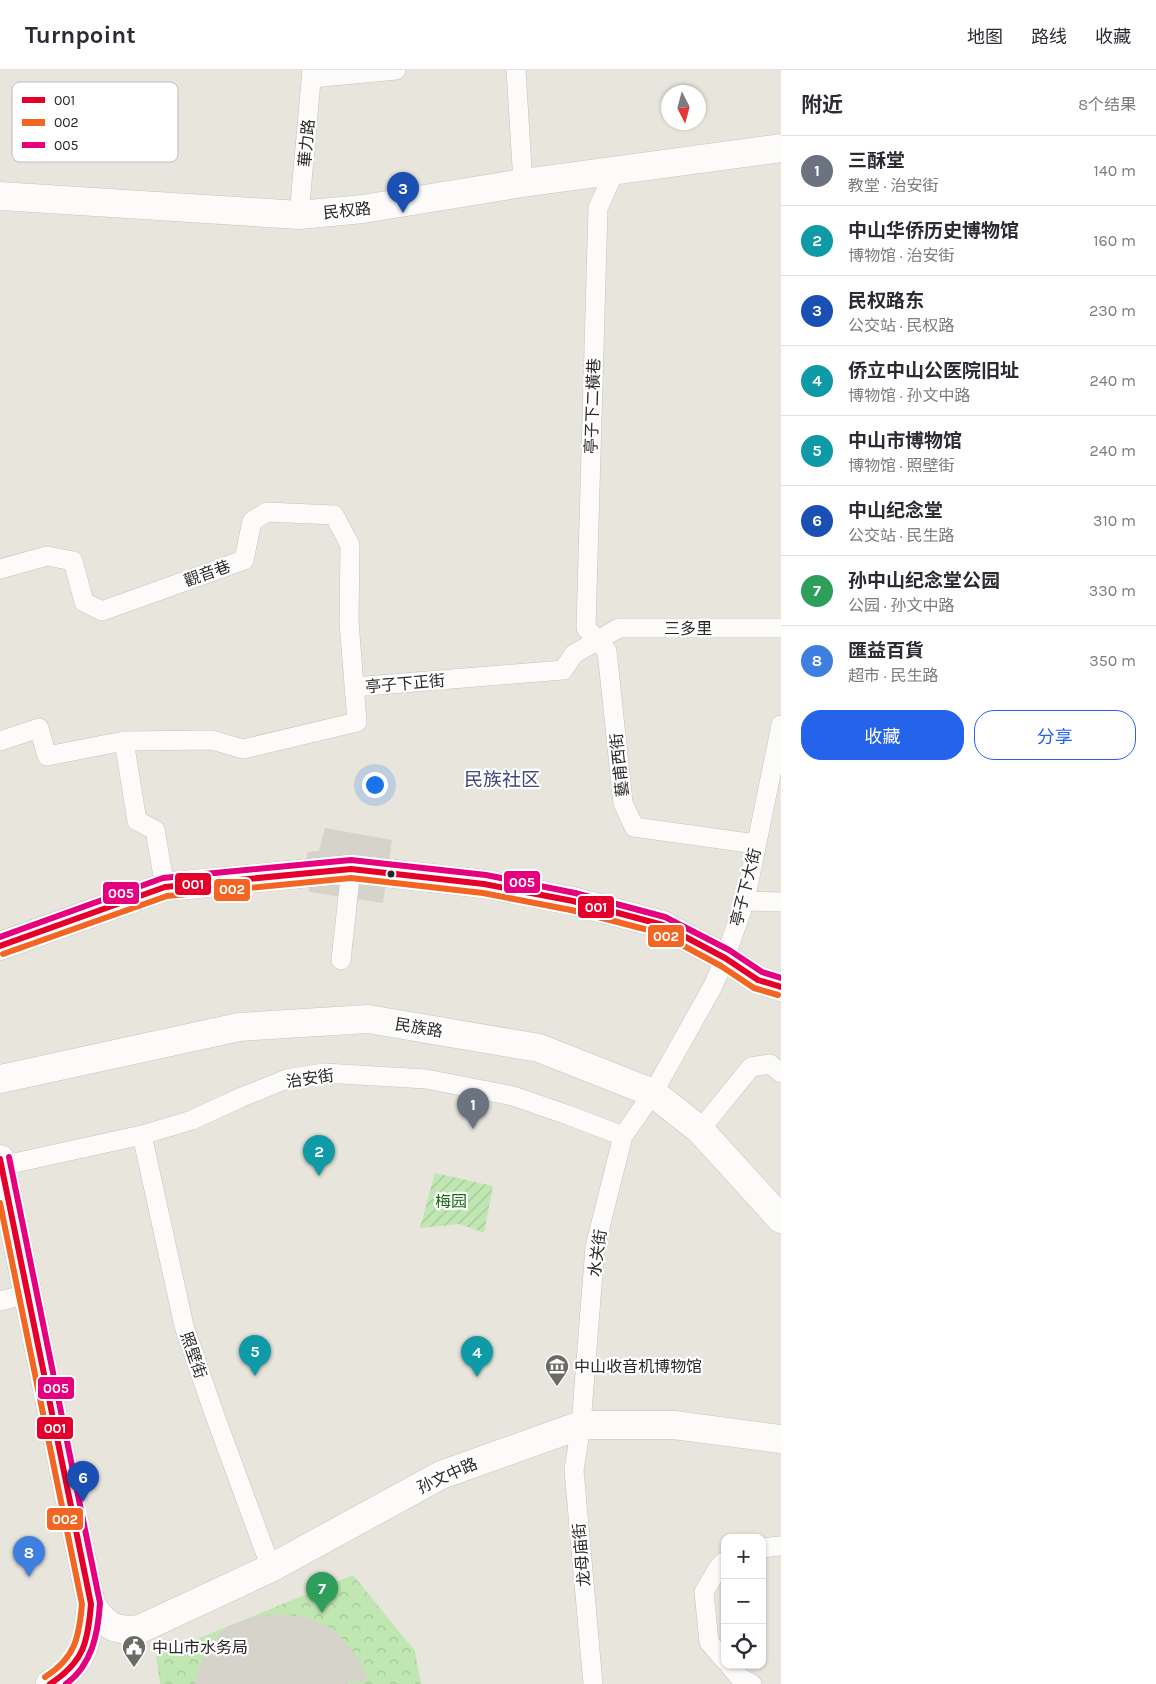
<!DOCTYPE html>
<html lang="zh">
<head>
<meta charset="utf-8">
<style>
  body { margin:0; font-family:Karla,"Noto Sans SC",sans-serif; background:#f2f2f3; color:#2b2b33 }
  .controls { position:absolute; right:15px; bottom:15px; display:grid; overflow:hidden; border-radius:10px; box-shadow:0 1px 4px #0004 }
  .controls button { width:45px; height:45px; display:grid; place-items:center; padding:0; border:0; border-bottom:1px solid #e1e1e2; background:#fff; color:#2b2b33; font:25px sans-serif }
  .compass { position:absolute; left:661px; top:15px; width:45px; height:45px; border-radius:50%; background:#fff; box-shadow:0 1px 4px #0004; rotate:174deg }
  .you { position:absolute; left:374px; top:714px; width:18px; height:18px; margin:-12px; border:4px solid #fff; border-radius:50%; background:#1a73e8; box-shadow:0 0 0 8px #1a73e833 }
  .badge { display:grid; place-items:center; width:32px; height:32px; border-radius:50%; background:#2563eb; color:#fff; font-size:16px; font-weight:700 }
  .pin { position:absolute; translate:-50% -41px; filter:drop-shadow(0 1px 2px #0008) }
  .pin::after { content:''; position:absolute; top:26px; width:18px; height:15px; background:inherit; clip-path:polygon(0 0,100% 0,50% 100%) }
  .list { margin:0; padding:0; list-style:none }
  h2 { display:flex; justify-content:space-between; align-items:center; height:65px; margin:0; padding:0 20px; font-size:21px }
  h2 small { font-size:16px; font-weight:400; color:#7c7c81 }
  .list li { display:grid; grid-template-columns:32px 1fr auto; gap:15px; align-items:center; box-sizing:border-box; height:70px; padding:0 20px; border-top:1px solid #e1e1e2 }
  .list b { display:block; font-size:19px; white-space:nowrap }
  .list p { margin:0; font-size:16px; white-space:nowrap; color:#7c7c81 }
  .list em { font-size:16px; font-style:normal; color:#7c7c81 }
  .actions { display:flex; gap:10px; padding:15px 20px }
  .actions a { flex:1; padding:11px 0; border:1px solid #2563eb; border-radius:20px; text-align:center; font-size:18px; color:#2563eb }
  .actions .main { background:#2563eb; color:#fff }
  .icon { flex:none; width:28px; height:28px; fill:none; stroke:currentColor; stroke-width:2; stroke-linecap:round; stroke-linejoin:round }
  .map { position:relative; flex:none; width:781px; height:1614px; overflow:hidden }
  header { display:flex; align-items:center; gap:30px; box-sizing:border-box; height:70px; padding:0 25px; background:#fff; border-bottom:1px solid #e1e1e2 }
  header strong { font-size:24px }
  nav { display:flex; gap:28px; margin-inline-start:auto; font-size:18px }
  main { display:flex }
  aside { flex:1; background:#fff }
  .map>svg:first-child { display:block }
</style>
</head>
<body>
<header>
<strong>Turnpoint</strong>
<nav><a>地图</a><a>路线</a><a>收藏</a></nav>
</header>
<main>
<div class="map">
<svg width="781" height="1614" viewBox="0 0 781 1614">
  <defs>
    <pattern id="forest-crowns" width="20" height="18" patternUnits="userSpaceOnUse" patternTransform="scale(1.25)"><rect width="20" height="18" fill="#c0e7b2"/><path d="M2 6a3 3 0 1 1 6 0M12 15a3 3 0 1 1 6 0" fill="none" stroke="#a5c699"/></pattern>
    <pattern id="garden-furrows" width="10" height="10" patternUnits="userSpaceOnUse" patternTransform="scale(1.25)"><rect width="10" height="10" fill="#c0e7b2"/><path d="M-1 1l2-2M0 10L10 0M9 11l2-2" fill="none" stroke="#a5c699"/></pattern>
  </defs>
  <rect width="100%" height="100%" fill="#e8e5dc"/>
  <!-- forest -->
  <path fill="url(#forest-crowns)" d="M353 1505 415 1581 421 1614H160L156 1586Z"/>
  <!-- garden -->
  <path fill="url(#garden-furrows)" d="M435 1103 493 1116 484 1163 459 1154 420 1158Z"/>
  <!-- plaza -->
  <path fill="#d6d3cb" d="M325 758 392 770 383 833 309 822 307 782 319 781Z
    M281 1544 314 1549 336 1562 359 1589 364 1599 367 1610 344 1614H194L198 1601 207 1577 217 1566 228 1557 244 1550 262 1545Z"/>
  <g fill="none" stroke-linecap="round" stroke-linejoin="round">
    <!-- street casing -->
    <g stroke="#c4c3c3" stroke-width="20">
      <path id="street" d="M516 0 523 113
        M312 8 396 0
        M615 100 598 138 586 558 607 581 623 733 634 757 756 774
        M299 145 312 0
        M0 499 47 486 73 491 84 532 102 541 244 490 252 451 267 442 334 445 350 475 349 552 357 652 243 679 212 670 124 671 47 686 39 658 0 671
        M354 617 563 600 574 584 619 558H781
        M124 671 137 751 155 760 165 817
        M745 831 781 832
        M341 890 351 799
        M700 1060 751 997 770 994 781 1003
        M142 1065 184 1256 215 1346 271 1498
        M1 1096 142 1065 192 1050 242 1027 287 1009 324 1003 426 1009 513 1026 568 1045 623 1066
        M0 1231 27 1224
        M762 1478 781 1476
        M725 1491 718 1498 704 1522 709 1572 725 1591
        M729 1595 739 1607 752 1614
        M593 1614 574 1400 581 1355 595 1177 623 1066 653 1023 713 916 725 888 745 831 781 655"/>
    </g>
    <!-- secondary casing -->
    <g stroke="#c4c3c3" stroke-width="29">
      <path id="secondary" d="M0 126 299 145 363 139 523 113 781 78
        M0 876 165 817 351 799 484 814 573 831 663 855 725 888 758 910 781 917
        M0 1009 239 957 368 949 539 978 653 1023 700 1060 781 1149
        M0 1089 91 1534C89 1557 87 1583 69 1600 64 1606 56 1610 50 1614
        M91 1534C105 1556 115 1562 140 1559L271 1498 441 1405 581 1355H674L781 1369"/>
    </g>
    <!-- street -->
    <use href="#street" stroke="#fcfbfa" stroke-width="19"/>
    <!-- secondary -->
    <use href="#secondary" stroke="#fcfbfa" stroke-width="28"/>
    <!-- bus-1 casing -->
    <g stroke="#fff" stroke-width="10">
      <path id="bus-1" d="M0 876 165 817 351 799 484 814 573 831 663 855 725 888 758 910 781 917
        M0 1089 91 1534C88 1572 84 1592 50 1614"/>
    </g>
    <!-- bus-2 casing -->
    <g stroke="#fff" stroke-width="10">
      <path id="bus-2" d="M3 884 167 826 351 808 483 823 571 840 660 863 721 896 754 918 778 925
        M0 1133 82 1534C79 1568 75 1588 45 1607"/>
    </g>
    <!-- bus-3 casing -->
    <g stroke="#fff" stroke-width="10">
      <path id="bus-3" d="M0 867 163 808 351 790 486 805 575 823 665 847 729 880 762 902 781 908
        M9 1087 100 1533C98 1564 92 1595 66 1614"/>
    </g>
    <!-- bus-1 -->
    <use href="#bus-1" stroke="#e4002b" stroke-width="6"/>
    <!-- bus-2 -->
    <use href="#bus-2" stroke="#f26522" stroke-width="6"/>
    <!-- bus-3 -->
    <use href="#bus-3" stroke="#e5007d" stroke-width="6"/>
  </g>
  <!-- icons -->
  <defs>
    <g id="museum-pin" transform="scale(1.25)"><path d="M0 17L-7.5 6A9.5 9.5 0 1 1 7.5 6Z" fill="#6b6a67" stroke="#fff"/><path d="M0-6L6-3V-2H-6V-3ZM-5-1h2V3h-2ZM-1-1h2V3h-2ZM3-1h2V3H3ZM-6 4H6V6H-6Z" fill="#fff"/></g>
    <g id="civic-pin" transform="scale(1.25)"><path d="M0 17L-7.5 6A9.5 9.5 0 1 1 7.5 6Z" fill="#6b6a67" stroke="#fff"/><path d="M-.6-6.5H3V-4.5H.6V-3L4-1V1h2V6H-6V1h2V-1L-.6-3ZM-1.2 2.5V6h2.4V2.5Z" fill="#fff"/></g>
  </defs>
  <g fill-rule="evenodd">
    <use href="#museum-pin" x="557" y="1296"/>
    <use href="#civic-pin" x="134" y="1577"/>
  </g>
  <!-- markers -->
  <circle fill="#282828" stroke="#fff" stroke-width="2" cx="391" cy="804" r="4.5"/>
  <g text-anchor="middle" stroke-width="4.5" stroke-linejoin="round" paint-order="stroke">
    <!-- street labels -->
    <g font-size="16" fill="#282828" stroke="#fff">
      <text transform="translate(306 73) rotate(-85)" y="6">華力路</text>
      <text transform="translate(347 140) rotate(-6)" y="6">民权路</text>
      <text transform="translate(592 336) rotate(-88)" y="6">亭子下二橫巷</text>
      <text transform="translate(207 503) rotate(-20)" y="6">觀音巷</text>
      <text x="688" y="564">三多里</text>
      <text transform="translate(405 613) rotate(-5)" y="6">亭子下正街</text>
      <text transform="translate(619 695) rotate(-96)" y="6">藝甫西街</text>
      <text transform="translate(745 817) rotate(-76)" y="6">亭子下大街</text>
      <text transform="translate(419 957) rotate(9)" y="6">民族路</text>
      <text transform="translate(310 1008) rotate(-8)" y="6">治安街</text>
      <text transform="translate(597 1183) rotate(-82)" y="6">水关街</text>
      <text transform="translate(194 1285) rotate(71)" y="6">照壁街</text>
      <text transform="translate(447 1405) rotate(-24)" y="6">孙文中路</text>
      <text transform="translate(581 1485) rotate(-95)" y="6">龙母庙街</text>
    </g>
    <!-- park labels -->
    <g font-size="16" fill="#176b13" stroke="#fff">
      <text x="451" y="1137">梅园</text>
    </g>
    <!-- poi labels -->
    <g font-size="16" fill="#282828" stroke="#fff" text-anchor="start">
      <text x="574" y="1302">中山收音机博物馆</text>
      <text x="152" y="1583">中山市水务局</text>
    </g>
    <!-- quarter labels -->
    <g font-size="19" fill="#45467d" stroke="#fff">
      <text x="502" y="716">民族社区</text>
    </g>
  </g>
  <!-- legend -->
  <rect x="12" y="12" width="166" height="80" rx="8" fill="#fff" stroke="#bebebe" stroke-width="1"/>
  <rect x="22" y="27" width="23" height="6" fill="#e4002b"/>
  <rect x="22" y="49" width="23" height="7" fill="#f26522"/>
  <rect x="22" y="72" width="23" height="6" fill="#e5007d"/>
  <g font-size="14" fill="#282828">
    <text x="54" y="35">001</text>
    <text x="54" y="57">002</text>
    <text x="54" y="80">005</text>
  </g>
  <g stroke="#fff" stroke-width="2">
    <rect x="503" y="800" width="38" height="24" rx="5" fill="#e5007d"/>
    <rect x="174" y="802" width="38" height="24" rx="5" fill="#e4002b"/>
    <rect x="213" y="808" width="38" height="24" rx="5" fill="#f26522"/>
    <rect x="102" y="811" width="38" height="24" rx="5" fill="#e5007d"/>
    <rect x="577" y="825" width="38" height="24" rx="5" fill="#e4002b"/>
    <rect x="647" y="854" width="38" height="24" rx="5" fill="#f26522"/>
    <rect x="37" y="1306" width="38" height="24" rx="5" fill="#e5007d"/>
    <rect x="36" y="1346" width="38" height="24" rx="5" fill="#e4002b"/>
    <rect x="46" y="1437" width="38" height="24" rx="5" fill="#f26522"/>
  </g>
  <g font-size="14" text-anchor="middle" font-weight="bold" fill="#fff">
    <text x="522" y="817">005</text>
    <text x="193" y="819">001</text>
    <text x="232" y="824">002</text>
    <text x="121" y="828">005</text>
    <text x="596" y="842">001</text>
    <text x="666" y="871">002</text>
    <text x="56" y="1323">005</text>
    <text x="55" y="1363">001</text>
    <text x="65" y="1454">002</text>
  </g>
</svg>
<div class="controls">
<button>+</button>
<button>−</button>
<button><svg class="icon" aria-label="locate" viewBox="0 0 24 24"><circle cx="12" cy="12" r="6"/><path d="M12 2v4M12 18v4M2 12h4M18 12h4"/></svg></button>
</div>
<svg class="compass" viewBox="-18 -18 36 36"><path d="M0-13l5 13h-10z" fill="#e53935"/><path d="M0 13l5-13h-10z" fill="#7c7c81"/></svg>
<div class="you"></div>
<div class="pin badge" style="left:473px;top:1059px;background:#6b7280">1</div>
<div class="pin badge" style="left:319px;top:1106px;background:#0f9aa8">2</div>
<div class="pin badge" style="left:403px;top:143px;background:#1a4fb4">3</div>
<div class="pin badge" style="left:477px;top:1307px;background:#0f9aa8">4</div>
<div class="pin badge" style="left:255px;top:1306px;background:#0f9aa8">5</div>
<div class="pin badge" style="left:83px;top:1432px;background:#1a4fb4">6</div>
<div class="pin badge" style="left:322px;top:1543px;background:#2e9e5b">7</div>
<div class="pin badge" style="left:29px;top:1507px;background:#3f7fe0">8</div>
</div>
<aside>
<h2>附近<small>8个结果</small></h2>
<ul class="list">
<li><span class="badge" style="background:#6b7280">1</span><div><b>三酥堂</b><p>教堂 · 治安街</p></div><em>140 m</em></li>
<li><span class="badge" style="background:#0f9aa8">2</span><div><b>中山华侨历史博物馆</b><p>博物馆 · 治安街</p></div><em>160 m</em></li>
<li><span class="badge" style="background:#1a4fb4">3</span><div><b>民权路东</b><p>公交站 · 民权路</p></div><em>230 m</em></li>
<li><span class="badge" style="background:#0f9aa8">4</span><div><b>侨立中山公医院旧址</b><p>博物馆 · 孙文中路</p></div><em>240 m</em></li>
<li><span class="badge" style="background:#0f9aa8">5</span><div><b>中山市博物馆</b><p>博物馆 · 照壁街</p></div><em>240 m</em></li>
<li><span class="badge" style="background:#1a4fb4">6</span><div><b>中山纪念堂</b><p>公交站 · 民生路</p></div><em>310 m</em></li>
<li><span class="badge" style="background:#2e9e5b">7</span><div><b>孙中山纪念堂公园</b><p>公园 · 孙文中路</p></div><em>330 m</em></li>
<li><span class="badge" style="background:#3f7fe0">8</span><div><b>匯益百貨</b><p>超市 · 民生路</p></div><em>350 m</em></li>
</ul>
<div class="actions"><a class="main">收藏</a><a>分享</a></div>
</aside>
</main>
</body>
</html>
